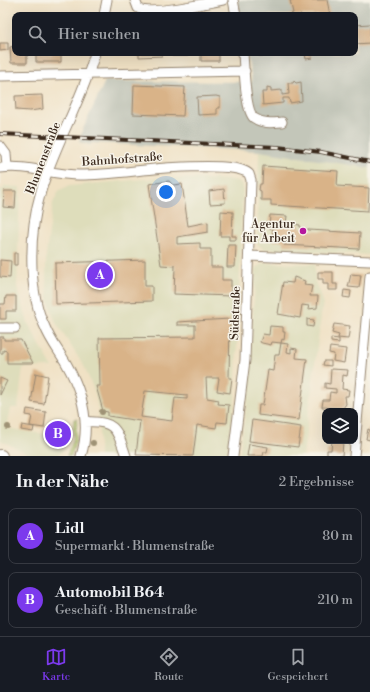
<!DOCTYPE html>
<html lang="de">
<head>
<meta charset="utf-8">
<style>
  body { margin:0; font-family:"Libre Bodoni",serif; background:#242831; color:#f1f3f6 }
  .controls { position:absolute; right:12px; bottom:12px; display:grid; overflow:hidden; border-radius:8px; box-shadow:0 4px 16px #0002 }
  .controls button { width:36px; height:36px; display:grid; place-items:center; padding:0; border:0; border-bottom:1px solid #363941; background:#171b24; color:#f1f3f6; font:20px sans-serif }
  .you { position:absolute; left:166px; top:192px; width:14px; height:14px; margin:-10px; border:3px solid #fff; border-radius:50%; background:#1a73e8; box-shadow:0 0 0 6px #1a73e833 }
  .badge { display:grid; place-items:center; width:26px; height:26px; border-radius:50%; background:#7c3aed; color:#fff; font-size:13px; font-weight:700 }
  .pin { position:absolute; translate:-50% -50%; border:2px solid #fff; box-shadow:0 1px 4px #0006 }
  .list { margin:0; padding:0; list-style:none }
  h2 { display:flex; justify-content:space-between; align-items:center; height:52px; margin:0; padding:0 16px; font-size:17px }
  h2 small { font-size:13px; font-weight:400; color:#9ea1a6 }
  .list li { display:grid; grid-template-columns:26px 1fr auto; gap:12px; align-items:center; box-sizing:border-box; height:56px; margin:0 8px 8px; padding:0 8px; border:1px solid #363941; border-radius:8px }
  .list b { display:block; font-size:15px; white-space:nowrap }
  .list p { margin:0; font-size:13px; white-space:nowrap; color:#9ea1a6 }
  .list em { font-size:13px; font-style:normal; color:#9ea1a6 }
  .icon { flex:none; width:22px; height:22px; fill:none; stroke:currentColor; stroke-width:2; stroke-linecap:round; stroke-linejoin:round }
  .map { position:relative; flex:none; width:370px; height:456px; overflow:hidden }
  .search { position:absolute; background:#171b24; box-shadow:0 4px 16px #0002; left:12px; right:12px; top:12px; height:44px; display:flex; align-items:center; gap:10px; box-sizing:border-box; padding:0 14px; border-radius:8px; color:#9ea1a6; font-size:15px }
  .sheet { height:180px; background:#171b24 }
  nav { display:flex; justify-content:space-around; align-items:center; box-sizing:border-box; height:56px; border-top:1px solid #363941; background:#171b24; font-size:11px; color:#9ea1a6 }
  nav a { display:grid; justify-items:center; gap:2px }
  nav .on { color:#7c3aed }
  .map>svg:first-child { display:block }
</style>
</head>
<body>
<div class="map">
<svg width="370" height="456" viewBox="0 0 370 456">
  <rect width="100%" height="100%" fill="#f7f3e8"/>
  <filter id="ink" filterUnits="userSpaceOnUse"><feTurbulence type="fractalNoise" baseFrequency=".025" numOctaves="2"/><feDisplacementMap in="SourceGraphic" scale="8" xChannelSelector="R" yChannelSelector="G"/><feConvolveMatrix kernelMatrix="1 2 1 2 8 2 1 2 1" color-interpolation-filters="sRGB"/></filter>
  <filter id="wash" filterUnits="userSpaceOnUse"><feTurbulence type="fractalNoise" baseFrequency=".012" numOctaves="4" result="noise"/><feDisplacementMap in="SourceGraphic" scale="16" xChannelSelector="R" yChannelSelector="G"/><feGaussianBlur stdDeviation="0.9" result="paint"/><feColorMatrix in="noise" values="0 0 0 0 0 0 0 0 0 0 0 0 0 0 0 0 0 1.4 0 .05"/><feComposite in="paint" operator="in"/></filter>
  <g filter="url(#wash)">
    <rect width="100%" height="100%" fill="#f0e1c4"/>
    <!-- built -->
    <path fill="#deddbb" d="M259 151 370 168V255L263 249 257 243Z
      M157 178 234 180 240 182 243 188 235 401 227 456H99V415L95 393 84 366 56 323 49 303 46 280V255L53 203 59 190 69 186Z
      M4 186 20 187 17 287 28 323 52 367 23 368 18 408H10L6 428 50 435 51 426 69 429 65 447 58 456H33L0 440V189H4Z
      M263 263 315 264V282L323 301 303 456H239L247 402 256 268Z"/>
    <!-- industrial -->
    <path fill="#c3c6b9" d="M237 0H370V168L259 151 92 143 90 145 79 142 83 129 105 81 252 82 247 53H355V15H240Z"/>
    <!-- green -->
    <path fill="#b7cc71" stroke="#797b48" d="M74 419H77L76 440 71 456H67L73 441Z"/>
    <g id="blocks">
      <!-- building -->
      <path fill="#d9b388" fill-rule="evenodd" d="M290 0H327L330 15H288L293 13Z
        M370 24V43L355 44V25Z
        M0 43H8V50L0 51Z
        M15 46V53H27V63H11L10 47Z
        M36 53H61V62H36Z
        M139 53H162V56L139 57Z
        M172 53H188V56H172Z
        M201 53H219V61H201Z
        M258 53H275L276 55 259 56Z
        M305 53H311L312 58 306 59Z
        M294 81 296 83 301 82 302 101 290 103 289 98H283V103L263 105 262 92H267V87L271 88V91L282 90V95L289 94 288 83H293Z
        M134 85 185 87 183 116 133 114Z
        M42 95 43 109 30 111 16 110 15 96Z
        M216 96 220 97V108H217V114L198 115 197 97Z
        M263 166 338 171 337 186 369 188 368 211 271 205V200H261V191L259 190 260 184H262Z
        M169 181 173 185 182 184 188 226 208 222V232L177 237V244L200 243V249H211V267H222V280H231V296L174 294 175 266 161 265 149 184Z
        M224 189 225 203 210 204 209 191Z
        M4 191H16L15 208 3 207Z
        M221 211 233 212 232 236H236V240H229V236H220Z
        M270 215 287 216 286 223 300 225V227L309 230 360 233 359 249 284 245V241H272L273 228H269Z
        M228 245H236L235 267H227Z
        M14 253H17V265H14Z
        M0 260 11 261 10 278 0 277Z
        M145 260V286H152V301L56 304 55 263Z
        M318 272H333V284H337V290H328V284H323V279H318Z
        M351 274 361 275 359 288 348 287Z
        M294 277 305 281 304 285 312 286 310 296H318L317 308 308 309 309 306 302 305 300 318 278 314 283 282 293 283Z
        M344 290 351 291 350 298 343 297Z
        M6 296H16V311H6V319H0V304H5Z
        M230 319 229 378H232L230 393 217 391 219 378H206L207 398 219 400 218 404 229 405 227 423 217 422 216 428 197 425 193 456 136 455 140 421 108 416V412L103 411 96 386H100L99 338 195 337V325H177V322ZM145 391 187 395V399L175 398 172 421 141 417Z
        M307 319 314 320 313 327 307 326Z
        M334 324 350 326 348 339 338 338 339 335 332 333Z
        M270 326 283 327V332H285L284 340 282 339 281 343 288 344 287 352 291 353V348L297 349 296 358 307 359 299 420 258 415 259 405H263L268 370 273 371 275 355H279L281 343 272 342 271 345 262 343 260 342 263 334 269 335Z
        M0 337H4V340H21L33 363H7V351L3 350V353H0Z
        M331 338 339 339V343L331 342Z
        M330 347 346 349 344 363 333 361 334 354 329 353Z
        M324 361H331V366L323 365Z
        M331 369 348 370 347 376 343 375 342 389 349 390 348 396H345L346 404 343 408 322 407 323 400H329L330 392 336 393V389L325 388V383L330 384Z
        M36 373 48 376 44 404 31 402Z
        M0 378 7 381 0 395Z
        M27 409 46 412 44 428 30 426 32 416 26 415Z
        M252 420 301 427 298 447 249 441Z
        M22 425 34 427 33 432 21 430Z
        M53 427 66 429 65 437H60V440L51 438Z
        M368 429 370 430V440L366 439Z
        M332 441H343L342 456 327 455V450H331Z
        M249 444 268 447 267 452H264L263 456H247Z"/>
    </g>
  </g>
  <g filter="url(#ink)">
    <use href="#blocks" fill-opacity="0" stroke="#968671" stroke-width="1"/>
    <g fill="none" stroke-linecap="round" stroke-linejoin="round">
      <!-- minor casing -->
      <g stroke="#968671" stroke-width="11">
        <path id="minor" d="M135 0 138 8C148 16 208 3 223 0
          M233 0 236 15
          M104 15 107 0
          M243 53C244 66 245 111 254 118 263 124 271 123 282 122
          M0 76 245 71
          M0 146 6 154 7 167
          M0 168C27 164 52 175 79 175 114 175 148 168 183 167 197 167 239 164 249 174L251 180 245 360 233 456
          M249 256 370 261
          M0 328H15
          M85 422C116 420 117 430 126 456
          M81 456C91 424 82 391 66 363 59 351 50 340 45 327 36 309 33 288 32 268 31 242 34 215 41 191 55 143 82 101 95 53
          M354 456 370 276"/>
      </g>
      <!-- major casing -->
      <g stroke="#968671" stroke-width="14">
        <path id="major" d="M0 456H1"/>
      </g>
      <!-- minor -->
      <use href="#minor" stroke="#fff" stroke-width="9"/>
      <!-- major -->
      <use href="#major" stroke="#fff" stroke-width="12"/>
      <!-- rail casing -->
      <g stroke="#3b2a1e" stroke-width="4">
        <path id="rail" d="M0 134 277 147 321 152 370 162"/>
      </g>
      <!-- rail -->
      <use href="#rail" stroke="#f7f3e8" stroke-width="2.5" stroke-dasharray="8" stroke-linecap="butt"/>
    </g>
    <!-- trees -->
    <g fill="#9e9274">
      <circle cx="102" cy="412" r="3"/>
      <circle cx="8" cy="427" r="3"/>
      <circle cx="93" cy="443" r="3"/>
    </g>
  </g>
  <!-- markers -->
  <circle fill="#b5179e" stroke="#f7f3e8" stroke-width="1.5" cx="303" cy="231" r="4"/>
  <g text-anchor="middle" stroke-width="3" stroke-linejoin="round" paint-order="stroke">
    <!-- street labels -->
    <g font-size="12" fill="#3b2a1e" stroke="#f7f3e8">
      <text transform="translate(43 158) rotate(-69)" y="4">Blumenstraße</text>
      <text transform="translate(122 159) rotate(-4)" y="4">Bahnhofstraße</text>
      <text transform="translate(235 313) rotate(-88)" y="4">Südstraße</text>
    </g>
    <!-- poi labels -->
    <g font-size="12" fill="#3b2a1e" stroke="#f7f3e8" text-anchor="end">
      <text x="295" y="228">Agentur<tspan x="295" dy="14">für Arbeit</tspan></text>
    </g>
  </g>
</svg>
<div class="controls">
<button><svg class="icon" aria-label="layers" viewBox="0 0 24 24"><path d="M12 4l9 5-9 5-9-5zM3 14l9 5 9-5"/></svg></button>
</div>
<div class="you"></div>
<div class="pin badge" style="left:100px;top:275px">A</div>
<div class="pin badge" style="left:58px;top:434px">B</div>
<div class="search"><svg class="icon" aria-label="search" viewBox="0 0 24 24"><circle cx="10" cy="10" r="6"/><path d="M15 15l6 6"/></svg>Hier suchen</div>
</div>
<section class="sheet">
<h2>In der Nähe<small>2 Ergebnisse</small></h2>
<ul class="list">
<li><span class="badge">A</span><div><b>Lidl</b><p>Supermarkt · Blumenstraße</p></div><em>80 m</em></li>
<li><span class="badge">B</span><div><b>Automobil B64</b><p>Geschäft · Blumenstraße</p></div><em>210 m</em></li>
</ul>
</section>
<nav>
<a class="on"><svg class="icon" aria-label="map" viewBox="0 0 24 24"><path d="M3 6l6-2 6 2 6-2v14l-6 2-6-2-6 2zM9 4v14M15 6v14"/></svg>Karte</a>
<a><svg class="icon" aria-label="directions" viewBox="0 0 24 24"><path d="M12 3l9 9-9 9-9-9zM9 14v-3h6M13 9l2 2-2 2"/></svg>Route</a>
<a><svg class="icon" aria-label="saved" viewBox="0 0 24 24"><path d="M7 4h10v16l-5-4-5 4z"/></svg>Gespeichert</a>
</nav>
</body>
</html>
